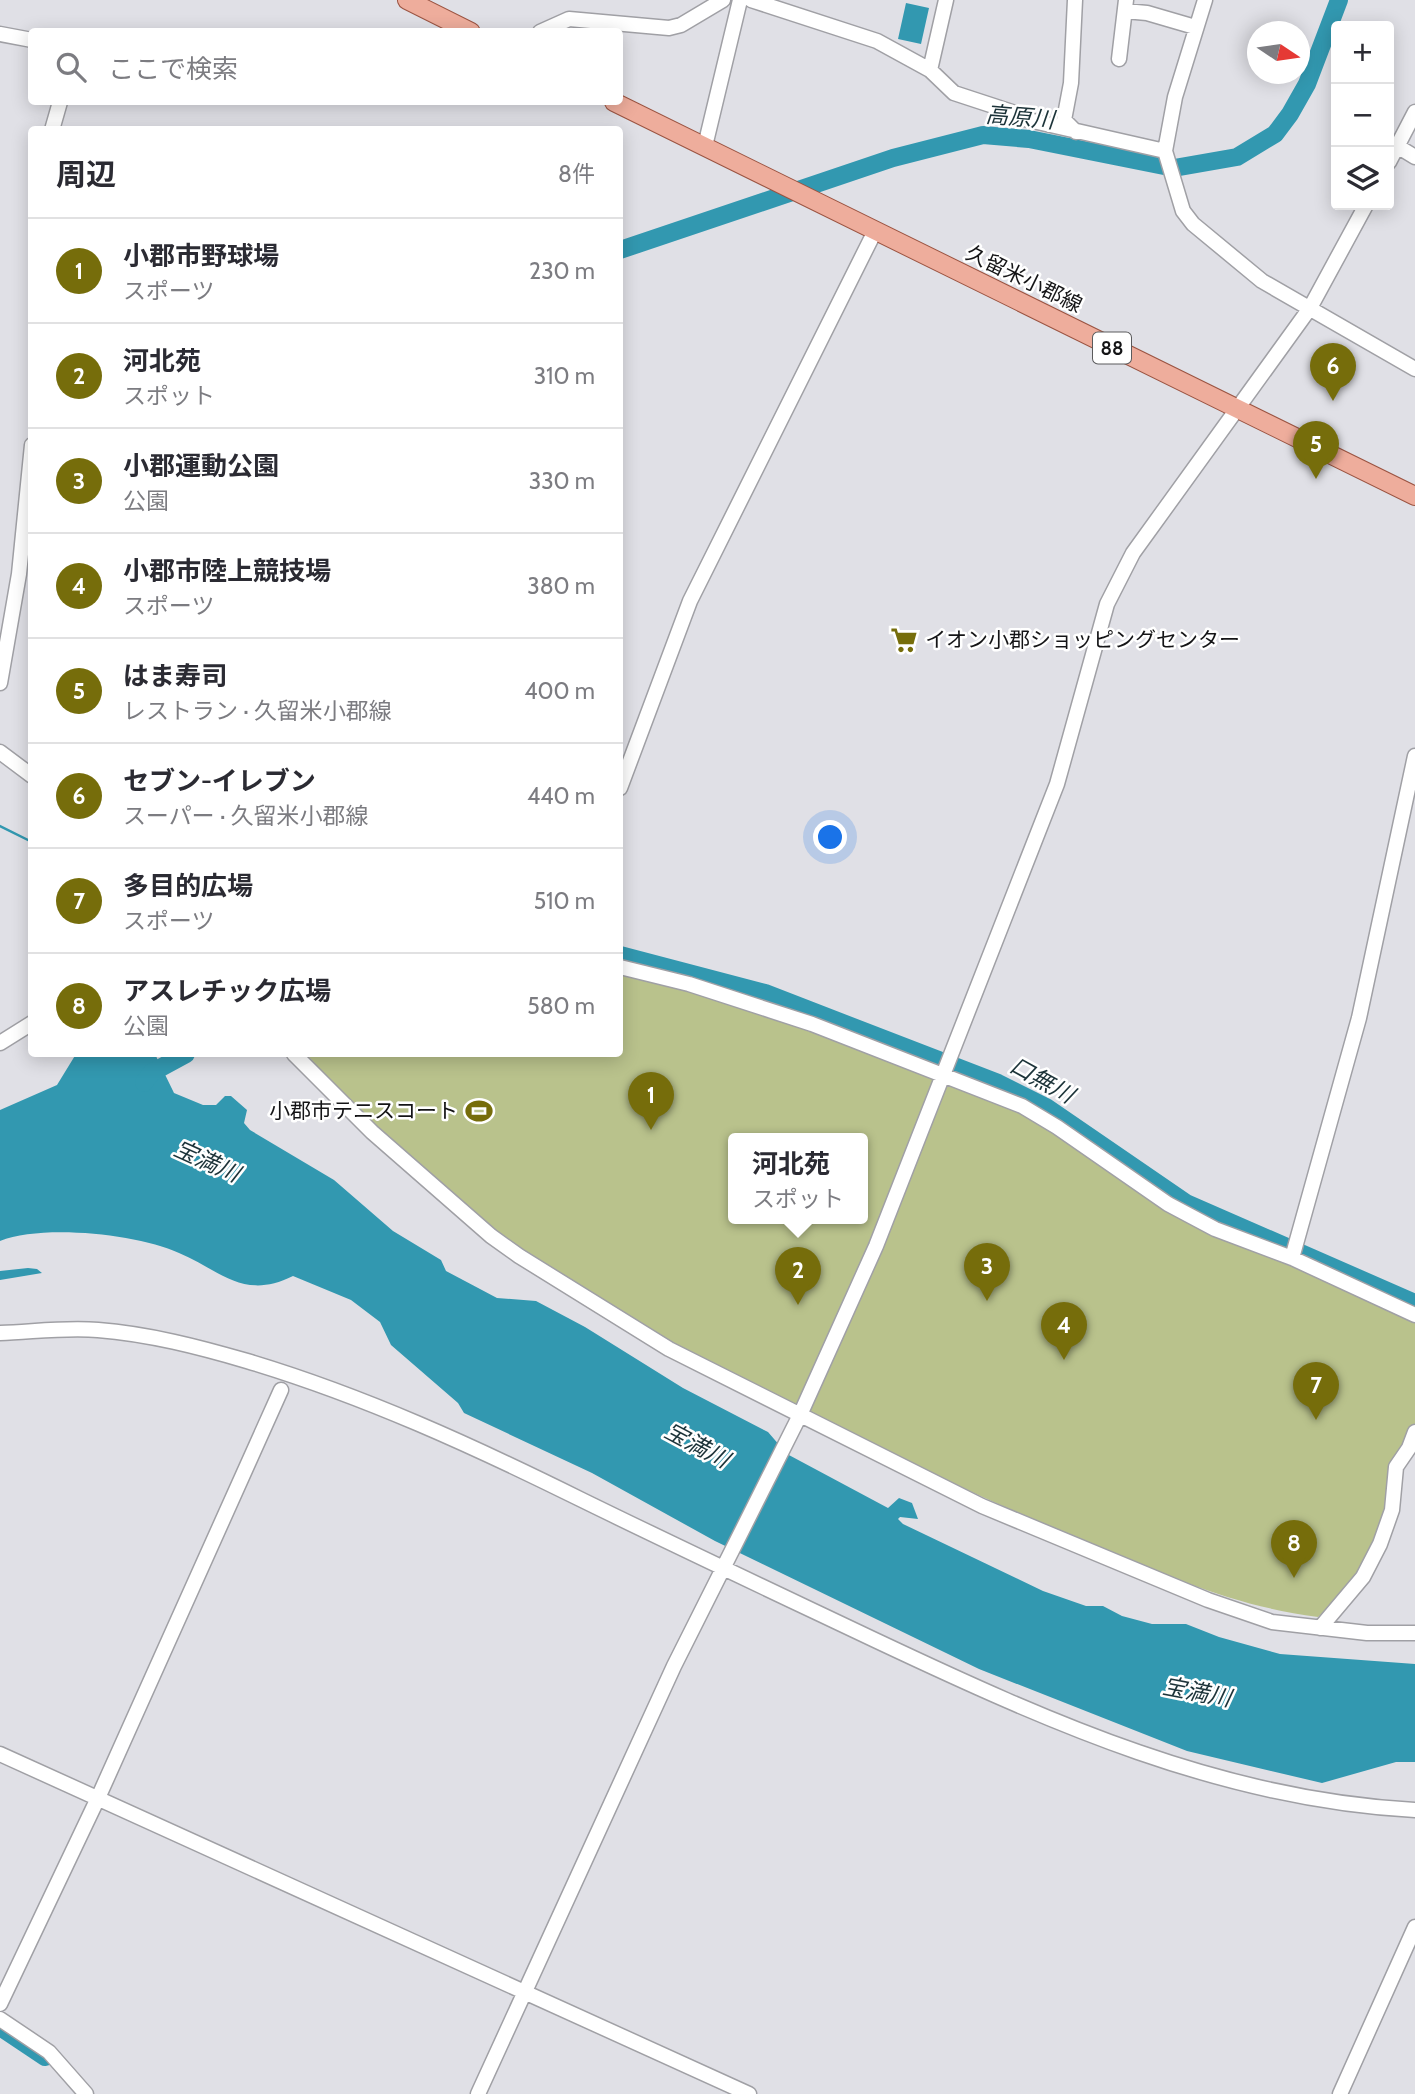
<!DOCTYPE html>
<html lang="ja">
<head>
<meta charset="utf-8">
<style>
  body { margin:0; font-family:Cabin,"Noto Sans JP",sans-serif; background:#f2f2f3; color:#2b2b33 }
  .controls { position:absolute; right:21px; top:21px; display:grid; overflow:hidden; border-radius:7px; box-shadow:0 4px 18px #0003 }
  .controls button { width:63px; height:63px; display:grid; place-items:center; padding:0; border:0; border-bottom:2px solid #e1e1e2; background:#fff; color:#2b2b33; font:35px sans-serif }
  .compass { position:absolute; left:1247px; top:21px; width:63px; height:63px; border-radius:50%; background:#fff; box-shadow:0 4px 18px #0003; rotate:103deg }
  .you { position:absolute; left:831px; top:838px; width:24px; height:24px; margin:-18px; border:5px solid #fff; border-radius:50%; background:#1a73e8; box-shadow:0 0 0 10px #1a73e833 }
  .badge { display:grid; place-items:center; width:46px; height:46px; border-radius:50%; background:#766d0b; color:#fff; font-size:23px; font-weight:700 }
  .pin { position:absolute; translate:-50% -58px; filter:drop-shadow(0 2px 4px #0008) }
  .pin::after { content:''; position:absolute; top:37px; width:24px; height:21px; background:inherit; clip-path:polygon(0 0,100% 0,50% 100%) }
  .popup { position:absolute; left:728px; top:1133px; width:140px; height:91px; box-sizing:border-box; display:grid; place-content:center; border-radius:7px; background:#fff; filter:drop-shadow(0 2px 5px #0005); font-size:23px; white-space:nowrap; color:#7c7c81 }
  .popup b { font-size:26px; color:#2b2b33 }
  .popup::after { content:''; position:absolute; left:50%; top:100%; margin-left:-14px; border:14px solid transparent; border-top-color:#fff }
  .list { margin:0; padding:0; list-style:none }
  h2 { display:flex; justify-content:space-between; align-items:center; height:91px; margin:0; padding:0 28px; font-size:30px }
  h2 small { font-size:23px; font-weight:400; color:#7c7c81 }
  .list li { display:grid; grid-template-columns:46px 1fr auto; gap:21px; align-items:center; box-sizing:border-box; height:105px; padding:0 28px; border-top:2px solid #e1e1e2 }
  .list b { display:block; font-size:26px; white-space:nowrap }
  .list p { margin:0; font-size:23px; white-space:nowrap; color:#7c7c81 }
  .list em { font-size:23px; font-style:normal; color:#7c7c81 }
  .icon { flex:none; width:38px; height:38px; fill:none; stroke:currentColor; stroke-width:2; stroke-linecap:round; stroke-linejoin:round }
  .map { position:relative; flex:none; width:1415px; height:2094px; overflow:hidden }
  .search { position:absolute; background:#fff; box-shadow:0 4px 18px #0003; left:28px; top:28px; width:595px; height:77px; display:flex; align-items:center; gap:18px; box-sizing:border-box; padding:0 24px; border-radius:7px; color:#7c7c81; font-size:26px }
  .panel { position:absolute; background:#fff; box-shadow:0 4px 18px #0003; left:28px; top:126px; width:595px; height:931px; border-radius:7px }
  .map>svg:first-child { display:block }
</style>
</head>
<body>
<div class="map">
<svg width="1415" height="2094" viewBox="0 0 1415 2094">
  <rect width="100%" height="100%" fill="#e0e0e6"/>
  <!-- green -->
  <path fill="#b9c28c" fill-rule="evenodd" d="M620 974 754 1007 1011 1106 1052 1129 1166 1207 1415 1320V1428L1375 1549 1344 1593 1318 1617C1235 1606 1176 1579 1100 1548 996 1505 895 1457 795 1406 696 1355 593 1306 504 1239 432 1185 367 1120 306 1054H620ZM733 1139H863V1219H733Z"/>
  <!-- water -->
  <path fill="#3298b0" d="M906 3 929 8 921 44 898 39Z
    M76 1054H155L174 1093 203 1105H216L225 1096H231L247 1110 244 1123 250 1130 334 1180 393 1231 441 1260 446 1271 497 1298 536 1301 585 1327 683 1388 768 1432 787 1454 888 1508 899 1498 912 1503 918 1519 900 1517 898 1519 903 1524 1043 1591 1086 1606H1103L1122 1616 1152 1624H1186L1219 1637 1280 1654 1415 1664V1762H1396L1322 1783 1187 1751 979 1669 715 1541 592 1473 464 1413 458 1403 391 1345 380 1322 351 1300 293 1276C243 1301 220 1270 179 1253 137 1234 43 1224 0 1241V1110L57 1085Z
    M28 1268 37 1269 42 1273 0 1280V1271Z"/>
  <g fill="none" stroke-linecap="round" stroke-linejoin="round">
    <!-- stream -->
    <path stroke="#3298b0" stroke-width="2.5" d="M0 826 32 842"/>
    <!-- river -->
    <path stroke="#3298b0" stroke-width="18" d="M620 250 893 158 983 135 1029 139 1174 168 1237 157 1275 134 1290 114 1307 84 1339 0
      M620 955 765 993 998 1083 1046 1107 1186 1203 1415 1303
      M144 1083 151 1073 186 1054
      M0 2027 45 2057"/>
    <!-- minor casing -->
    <g stroke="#a0a0a5" stroke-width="17">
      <path id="minor" d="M751 0 877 41 930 70 954 93 1015 113 1024 119 1165 151
        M1075 0 1071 83 1064 120 1076 132
        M1205 0 1175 97 1165 151 1183 211 1193 224 1262 281 1415 369
        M1125 11 1147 13 1195 27
        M540 32 569 19 669 28 681 25 723 0
        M0 34 32 40
        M1119 59 1126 0
        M930 70 946 0
        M52 130 60 102
        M705 146 740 0
        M1397 146 1415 157
        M1389 162 1415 112
        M0 683 19 574 32 445
        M0 752 32 776
        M620 788 690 601 875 231
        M620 967 689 984 812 1024 1022 1106 1057 1127 1168 1204 1215 1229 1292 1258 1415 1315
        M0 1043 32 1023
        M294 1054 372 1132 491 1236 519 1256 669 1349 982 1506 1208 1600 1272 1622 1367 1633H1415
        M1292 1258 1359 1018 1415 756
        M0 1333C32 1332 66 1327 98 1330 149 1334 199 1347 247 1361 364 1396 473 1446 582 1500 680 1548 778 1594 877 1641 1049 1722 1222 1800 1415 1810
        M1320 1628 1363 1577 1380 1544 1392 1510 1396 1467 1409 1448 1415 1432
        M0 1754 749 2094
        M0 2004 98 1798 281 1390
        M0 2019 49 2052 86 2094
        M478 2094 674 1666 800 1415 876 1246 1057 784 1107 604 1133 553 1310 308 1366 205
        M1340 2094 1415 1927"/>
    </g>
    <!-- major casing -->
    <g stroke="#9b5442" stroke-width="20">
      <path id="major" d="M407 0 471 32
        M614 102 1415 496"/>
    </g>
    <!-- minor -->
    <use href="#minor" stroke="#fff" stroke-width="14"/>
    <!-- major -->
    <use href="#major" stroke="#eead9c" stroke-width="18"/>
  </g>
  <!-- icons -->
  <defs>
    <g id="supermarket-bare" transform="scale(2.1)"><path d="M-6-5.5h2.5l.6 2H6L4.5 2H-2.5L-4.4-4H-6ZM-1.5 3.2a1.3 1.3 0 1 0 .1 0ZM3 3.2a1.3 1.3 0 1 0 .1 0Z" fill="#766d0b" stroke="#fff" stroke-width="2.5" paint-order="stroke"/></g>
    <g id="stadium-bare" transform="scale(2.1)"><path d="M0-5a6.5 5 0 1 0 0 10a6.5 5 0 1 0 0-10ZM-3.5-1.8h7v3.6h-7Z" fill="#766d0b" stroke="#fff" stroke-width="2.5" paint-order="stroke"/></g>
  </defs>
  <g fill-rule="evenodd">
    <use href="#supermarket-bare" x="904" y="640"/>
    <use href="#stadium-bare" x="479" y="1111"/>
  </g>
  <g text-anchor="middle" stroke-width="5" stroke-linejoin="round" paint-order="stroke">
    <!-- shield labels -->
    <rect fill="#fff" stroke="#5a5a5c" stroke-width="2" x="1093" y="332.5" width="38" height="31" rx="5"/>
    <g font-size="19" font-weight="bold" fill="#141416">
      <text x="1112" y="355">88</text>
    </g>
    <!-- street labels -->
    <g font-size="21" fill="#141416" stroke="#fff">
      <text transform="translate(1024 279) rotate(26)" y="7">久留米小郡線</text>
    </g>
    <!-- poi labels -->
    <g font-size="21" fill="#141416" stroke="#fff" text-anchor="start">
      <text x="925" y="647">イオン小郡ショッピングセンター</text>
      <text x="458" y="1118" text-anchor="end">小郡市テニスコート</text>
    </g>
    <!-- water labels -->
    <g font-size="23" font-style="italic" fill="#1c3339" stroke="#fff">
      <text transform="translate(1020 117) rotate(5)" y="8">高原川</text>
      <text transform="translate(1042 1080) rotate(29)" y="8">口無川</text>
      <text transform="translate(207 1161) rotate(24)" y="8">宝満川</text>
      <text transform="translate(697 1445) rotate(28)" y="8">宝満川</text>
      <text transform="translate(1197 1692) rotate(11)" y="8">宝満川</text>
    </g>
  </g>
</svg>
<div class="controls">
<button>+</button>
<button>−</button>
<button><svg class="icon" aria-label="layers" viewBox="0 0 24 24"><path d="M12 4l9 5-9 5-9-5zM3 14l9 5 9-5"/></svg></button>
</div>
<svg class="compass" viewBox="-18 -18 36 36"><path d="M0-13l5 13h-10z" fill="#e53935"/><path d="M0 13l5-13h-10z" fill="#7c7c81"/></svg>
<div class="you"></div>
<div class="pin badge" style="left:651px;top:1130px">1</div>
<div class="pin badge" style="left:798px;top:1305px">2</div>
<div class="popup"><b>河北苑</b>スポット</div>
<div class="pin badge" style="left:987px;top:1301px">3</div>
<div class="pin badge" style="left:1064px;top:1360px">4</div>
<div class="pin badge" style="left:1316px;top:479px">5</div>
<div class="pin badge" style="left:1333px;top:401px">6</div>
<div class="pin badge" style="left:1316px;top:1420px">7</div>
<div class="pin badge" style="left:1294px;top:1578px">8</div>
<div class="search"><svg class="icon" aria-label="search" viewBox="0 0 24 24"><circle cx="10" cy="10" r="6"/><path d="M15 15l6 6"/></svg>ここで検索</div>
<section class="panel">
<h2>周辺<small>8件</small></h2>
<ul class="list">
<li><span class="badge">1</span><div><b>小郡市野球場</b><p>スポーツ</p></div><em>230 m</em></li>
<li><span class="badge">2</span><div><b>河北苑</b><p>スポット</p></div><em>310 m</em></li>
<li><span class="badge">3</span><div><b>小郡運動公園</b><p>公園</p></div><em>330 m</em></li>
<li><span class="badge">4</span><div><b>小郡市陸上競技場</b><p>スポーツ</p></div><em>380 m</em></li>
<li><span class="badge">5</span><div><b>はま寿司</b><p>レストラン · 久留米小郡線</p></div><em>400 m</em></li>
<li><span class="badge">6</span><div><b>セブン-イレブン</b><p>スーパー · 久留米小郡線</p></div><em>440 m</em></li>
<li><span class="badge">7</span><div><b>多目的広場</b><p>スポーツ</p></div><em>510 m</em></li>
<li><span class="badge">8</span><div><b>アスレチック広場</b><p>公園</p></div><em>580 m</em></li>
</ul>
</section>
</div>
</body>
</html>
